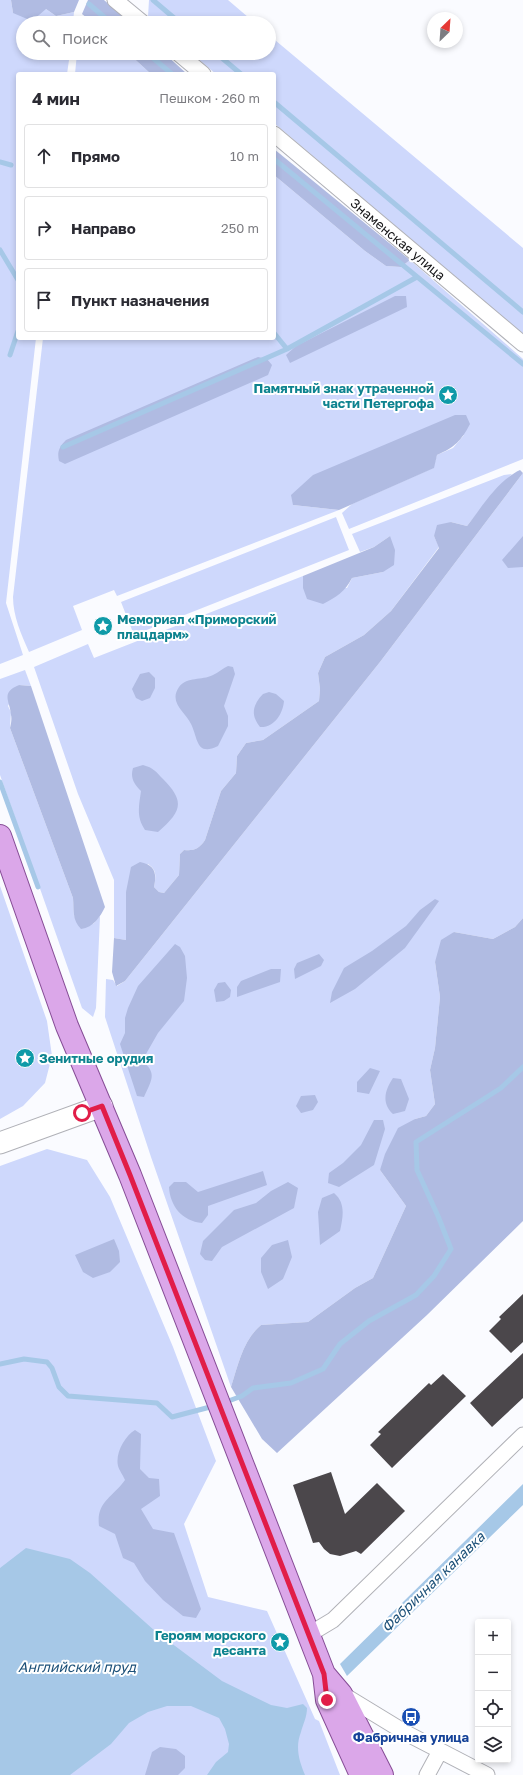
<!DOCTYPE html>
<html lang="ru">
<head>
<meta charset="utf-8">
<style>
  body { margin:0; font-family:"Golos Text",sans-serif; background:#f7f7f7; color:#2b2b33 }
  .controls { position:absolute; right:12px; bottom:12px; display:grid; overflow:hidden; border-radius:4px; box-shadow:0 2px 6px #0003 }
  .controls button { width:36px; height:36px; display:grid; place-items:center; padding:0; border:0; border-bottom:1px solid #e1e1e2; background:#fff; color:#2b2b33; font:20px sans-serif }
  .compass { position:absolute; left:427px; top:12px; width:36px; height:36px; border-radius:50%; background:#fff; box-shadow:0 2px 6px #0003; rotate:25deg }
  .stop { position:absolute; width:12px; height:12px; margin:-9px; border:3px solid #e11d48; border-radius:50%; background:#fff }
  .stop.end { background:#e11d48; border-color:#fff; box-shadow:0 1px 4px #0008 }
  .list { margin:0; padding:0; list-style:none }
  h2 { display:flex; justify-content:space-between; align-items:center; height:52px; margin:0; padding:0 16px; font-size:17px }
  h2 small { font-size:13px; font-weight:400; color:#7c7c81 }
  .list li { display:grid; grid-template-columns:26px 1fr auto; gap:12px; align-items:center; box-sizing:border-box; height:64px; margin:0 8px 8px; padding:0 8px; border:1px solid #e1e1e2; border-radius:4px }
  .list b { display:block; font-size:15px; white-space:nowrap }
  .list em { font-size:13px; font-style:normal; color:#7c7c81 }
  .icon { flex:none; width:22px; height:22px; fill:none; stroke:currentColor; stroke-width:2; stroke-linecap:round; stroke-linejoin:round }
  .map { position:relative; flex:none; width:523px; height:1775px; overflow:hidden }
  .search { position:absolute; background:#fff; box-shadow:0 2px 6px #0003; left:16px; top:16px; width:260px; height:44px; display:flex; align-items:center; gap:10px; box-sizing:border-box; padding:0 14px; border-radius:22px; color:#7c7c81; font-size:15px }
  .panel { position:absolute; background:#fff; box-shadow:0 2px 6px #0003; left:16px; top:72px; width:260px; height:268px; border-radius:4px }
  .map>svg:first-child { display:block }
</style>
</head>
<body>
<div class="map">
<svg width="523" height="1775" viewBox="0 0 523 1775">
  <rect width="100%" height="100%" fill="#fafbff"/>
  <!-- green -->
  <path fill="#ced8fc" d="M0 0H11L13 13 46 9 56 16 74 12 73 23H23V53H70L67 74H18V338H36L6 603 23 655 0 664Z
    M149 0H228L255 23H155L148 17Z
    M269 35 523 248V334L274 123V74H216L191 53H269Z
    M77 53H128L151 74H75Z
    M274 175 365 251 386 266 401 267 410 260 523 359V459L349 529 342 513 352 504 433 468 437 455 453 448 464 435 293 505 339 510 117 596 114 590 73 606 82 630 29 652C21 634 13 616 13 597L43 338H274Z
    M523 473V918L515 927 493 939 454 932 435 962 440 997 435 1048 430 1070 435 1104 426 1116 415 1119 380 1170 406 1206 373 1278 355 1288 308 1322 261 1325C243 1340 238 1365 231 1387L151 1157 105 1017 106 979 113 980 117 986 125 981 380 662Z
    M512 474 495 491 467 526 451 522 434 536 439 547 391 611 364 635 325 657 318 673 320 689 319 701 263 740 246 743 237 756 236 773 221 791 205 840C199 849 194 851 184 850L180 854 179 875 164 893 159 892 154 887C156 876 157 870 148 864L126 892V940L114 938V880L78 794 34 667 88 644 94 658 303 576 304 588H347L352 578 383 572 390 536 374 547 360 552 352 534 504 475Z
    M336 517 349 550 134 635 121 602Z
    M25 670 31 686 19 685 8 706 11 712 10 728 73 898 74 916 93 924 100 916 96 1008 93 1017 82 1008 0 775V679Z
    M0 886 47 1021 52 1056 45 1083 23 1106 0 1119Z
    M47 1149 87 1160 110 1197 173 1347 216 1461 184 1524 208 1597 267 1611 315 1719 319 1721 340 1775H0V1166Z"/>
  <!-- forest -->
  <path fill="#b0bbe2" d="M11 0H79L74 12 56 16 46 9 32 21 13 13Z
    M88 0H104L130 23H93L82 14Z
    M128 53H164L186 73 151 74Z
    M274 149 410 260 401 267 386 266 365 251 274 175Z
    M395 296H406L407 307 290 363 286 355 296 346Z
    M258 357 267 359 272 365 268 375 65 464 59 461C57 452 59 447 66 440Z
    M455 415H466L470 424C461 441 455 447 437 455L434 468 339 510 293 505 291 495 313 475Z
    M520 470 523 473 380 662 125 981 116 986 112 972 114 938 126 940V892L131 867 140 862C155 865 157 873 154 887L159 892 164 893 179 875 180 854 184 850C194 851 199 849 205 840L221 791 236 773 237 756 246 743 263 740 319 701 320 689 318 673 325 657 364 635 391 611 439 548 434 536 437 525 451 522 467 526C482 507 497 481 520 470Z
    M390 536 395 550 394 565 383 572 352 578C345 592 336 597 323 604L307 599 303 588V576L374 547Z
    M523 536V567L508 568 502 560Z
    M228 666 233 667 235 674 224 706 228 716V726L218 746C196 757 198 738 191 724 186 712 168 703 179 687 188 676 201 681 213 675 218 673 223 668 228 666Z
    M149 672 155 678V688L150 698 142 701 136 698 132 689 140 674Z
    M19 685 31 686 105 907C100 917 94 927 81 929 72 920 74 910 73 898L10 728C11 724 12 719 11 715 10 701 0 693 19 685Z
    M269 692 276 694 284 701C283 714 274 728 260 727 250 715 253 704 263 694Z
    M143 765C154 768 155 771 163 779 186 802 181 812 158 832L145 830C136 817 139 806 141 791 134 784 130 778 133 768Z
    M435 899 439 901 405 948 355 989 330 1003 332 992 344 968 372 951 406 926 420 910Z
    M523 918V1221L427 1315 277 1453 262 1439 231 1387C238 1365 243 1340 261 1325L308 1322 355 1288 373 1278 406 1206 380 1170 385 1154 398 1128 415 1119 426 1116 435 1104 430 1070 435 1048 440 997 435 962 441 940 454 932 493 939 515 927Z
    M175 944 180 947 185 956 187 978 184 1001 158 1033 142 1061C158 1073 151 1081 144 1097L137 1096 120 1044 125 1033V1018L128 1008 138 986Z
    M319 954 324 960 321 966 295 979 294 969 297 963Z
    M271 969H281L280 982 237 997V987L241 981Z
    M225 982 231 990 230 997 224 1001 216 1002 214 990 218 983Z
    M370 1068 380 1071 369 1094 357 1092V1082Z
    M393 1078 401 1079 409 1099 405 1111 393 1114C381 1103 385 1090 393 1078Z
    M315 1095 318 1102 313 1110 301 1113 296 1106 301 1096Z
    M374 1120H383L385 1129 374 1165 339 1187 328 1183 329 1173 343 1163 361 1145Z
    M263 1171 267 1185 208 1206V1215L202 1223C182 1221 170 1206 169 1187L174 1182H186L198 1192Z
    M288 1182 298 1188 294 1208 222 1247 212 1261 205 1260 200 1254 203 1241 234 1210 256 1203 271 1191Z
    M334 1193C346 1203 343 1217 340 1231L320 1245 318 1212 322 1198Z
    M114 1239 119 1251 120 1262 110 1272 93 1278 83 1272 75 1255Z
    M288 1240 292 1257 283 1279 268 1289 261 1272V1258L272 1245Z
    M135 1430 141 1434 140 1469 149 1478 159 1479 160 1496 141 1509 153 1529 174 1533 201 1609 196 1618 183 1616 163 1600 145 1581 134 1563 123 1558 115 1534 99 1526C96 1502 112 1498 125 1480 123 1475 119 1470 118 1466 115 1453 125 1436 135 1430Z
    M160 1747 176 1749 185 1756V1768L178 1775H145L152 1752Z"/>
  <!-- water -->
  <path fill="#a6c8e7" d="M523 1484V1505L347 1676 340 1664Z
    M26 1548 70 1559 90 1573 155 1631 222 1681 271 1705 287 1708 303 1704 307 1708C307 1717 303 1724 301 1732 295 1747 299 1761 305 1775H207L216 1762 228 1752 229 1744 225 1729 219 1718 191 1706H167L148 1712 129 1723 111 1744 70 1775H0V1568Z"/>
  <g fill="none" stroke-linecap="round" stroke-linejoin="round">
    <!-- stream -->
    <path stroke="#a6c8e7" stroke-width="5" d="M153 0 180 23
      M89 4 111 23
      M147 53 172 74
      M216 53 241 74
      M274 102 523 312
      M274 159 523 364
      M0 162 11 165
      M0 250 18 280
      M274 333 287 349 417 277
      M10 355 18 331
      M63 447 287 349
      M0 782 38 887
      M0 1364 24 1359 47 1362 52 1368 59 1387 68 1396 157 1403 172 1417 214 1406
      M223 1403 242 1396 253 1388 291 1383 323 1369 340 1344 369 1321 416 1295 434 1276 451 1249 438 1216 417 1170 416 1142 501 1088 523 1067"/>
  </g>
  <!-- building -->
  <path fill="#4b474b" d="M523 1294V1342L511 1353 489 1331 501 1319 499 1317Z
    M523 1353V1398L492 1427 470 1403Z
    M443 1374 466 1396 392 1468 370 1445 381 1434 378 1432 429 1383 431 1385Z
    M331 1472 345 1514 377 1483 405 1511 361 1554 356 1551 340 1556 330 1554 324 1549 319 1542 313 1543 293 1485Z"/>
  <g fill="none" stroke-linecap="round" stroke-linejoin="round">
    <!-- street casing -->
    <g stroke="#b0b1b7" stroke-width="17">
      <path id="street" d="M115 0 143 23
        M178 53 203 74
        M274 134 523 344
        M308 1635 333 1620 523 1435
        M342 1694 406 1733 487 1775
        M427 1775 440 1751"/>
    </g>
    <!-- secondary casing -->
    <g stroke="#b0b1b7" stroke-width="23">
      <path id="secondary" d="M0 1143 102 1106"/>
    </g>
    <!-- primary casing -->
    <g stroke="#864d96" stroke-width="24">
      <path id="primary" d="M0 836 67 1026 130 1175 324 1674 327 1700 361 1775
        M324 1674 341 1694 382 1775"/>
    </g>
    <!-- street -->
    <use href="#street" stroke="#fff" stroke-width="15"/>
    <!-- secondary -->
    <use href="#secondary" stroke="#fff" stroke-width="21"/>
    <!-- primary -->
    <use href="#primary" stroke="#dba7e9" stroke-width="22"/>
  </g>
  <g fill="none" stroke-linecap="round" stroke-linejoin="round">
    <!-- route -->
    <path stroke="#e11d48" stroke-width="5" d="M82 1113 102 1106 130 1175 324 1674 327 1700"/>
  </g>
  <!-- icons -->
  <defs>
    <g id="sight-disc" transform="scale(1)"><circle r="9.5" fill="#0f9aa8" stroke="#fff"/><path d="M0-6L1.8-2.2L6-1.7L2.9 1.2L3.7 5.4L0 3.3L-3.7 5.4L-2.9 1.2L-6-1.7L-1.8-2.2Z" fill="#fff"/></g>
    <g id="bus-disc" transform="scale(1)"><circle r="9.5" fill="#1a4fb4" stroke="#fff"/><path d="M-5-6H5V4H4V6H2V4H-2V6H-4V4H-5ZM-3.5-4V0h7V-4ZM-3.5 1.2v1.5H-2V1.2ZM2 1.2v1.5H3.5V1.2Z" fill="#fff"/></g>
  </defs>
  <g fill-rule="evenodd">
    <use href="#sight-disc" x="448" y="395"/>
    <use href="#sight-disc" x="103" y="626"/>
    <use href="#sight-disc" x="25" y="1058"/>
    <use href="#sight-disc" x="280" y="1642"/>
    <use href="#bus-disc" x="411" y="1717"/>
  </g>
  <g text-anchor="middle" stroke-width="4" stroke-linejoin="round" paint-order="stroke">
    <!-- street labels -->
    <g font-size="13" fill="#141416" stroke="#fff">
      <text transform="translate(398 239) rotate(40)" y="5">Знаменская улица</text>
    </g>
    <!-- culture labels -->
    <g font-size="13" font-weight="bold" fill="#0d838f" stroke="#fff" text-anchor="end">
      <text x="434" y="393">Памятный знак утраченной<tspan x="434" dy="15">части Петергофа</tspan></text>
      <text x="117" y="624" text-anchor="start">Мемориал «Приморский<tspan x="117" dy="15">плацдарм»</tspan></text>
      <text x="39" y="1063" text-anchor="start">Зенитные орудия</text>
      <text x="266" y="1640">Героям морского<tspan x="266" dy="15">десанта</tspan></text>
    </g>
    <!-- transit labels -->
    <g font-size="13" font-weight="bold" fill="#164399" stroke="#fff">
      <text x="411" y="1742">Фабричная улица</text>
    </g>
    <!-- water labels -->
    <g font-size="14" font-style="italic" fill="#1d5179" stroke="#fff">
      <text transform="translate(433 1582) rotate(-44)" y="5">Фабричная канавка</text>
      <text x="77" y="1672">Английский пруд</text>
    </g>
  </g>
</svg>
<div class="controls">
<button>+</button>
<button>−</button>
<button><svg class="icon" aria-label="locate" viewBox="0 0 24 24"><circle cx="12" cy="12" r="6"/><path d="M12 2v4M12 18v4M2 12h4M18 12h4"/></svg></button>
<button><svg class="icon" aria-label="layers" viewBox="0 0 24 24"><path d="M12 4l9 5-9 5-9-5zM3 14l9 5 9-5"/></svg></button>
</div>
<svg class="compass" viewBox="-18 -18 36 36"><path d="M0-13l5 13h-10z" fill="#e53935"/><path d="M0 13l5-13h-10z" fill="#7c7c81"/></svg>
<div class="stop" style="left:82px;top:1113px"></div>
<div class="stop end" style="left:327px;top:1700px"></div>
<div class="search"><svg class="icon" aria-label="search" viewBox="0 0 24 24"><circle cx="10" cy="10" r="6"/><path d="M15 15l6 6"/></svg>Поиск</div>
<section class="panel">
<h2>4 мин<small>Пешком · 260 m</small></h2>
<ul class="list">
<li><svg class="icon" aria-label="ahead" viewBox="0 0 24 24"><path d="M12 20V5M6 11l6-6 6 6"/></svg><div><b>Прямо</b></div><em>10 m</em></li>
<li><svg class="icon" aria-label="right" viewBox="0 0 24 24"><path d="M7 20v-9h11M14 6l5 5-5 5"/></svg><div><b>Направо</b></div><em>250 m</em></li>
<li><svg class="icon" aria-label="arrive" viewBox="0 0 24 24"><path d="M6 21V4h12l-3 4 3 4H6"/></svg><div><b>Пункт назначения</b></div></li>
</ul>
</section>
</div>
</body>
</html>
